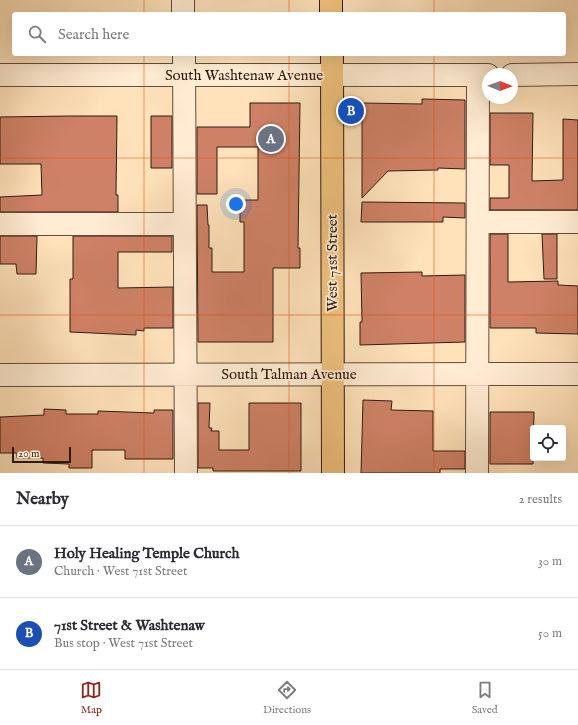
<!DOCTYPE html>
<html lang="en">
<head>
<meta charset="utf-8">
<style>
  body { margin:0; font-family:"IM FELL English",serif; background:#f7f7f7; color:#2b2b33 }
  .controls { position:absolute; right:12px; bottom:12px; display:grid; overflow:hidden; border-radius:4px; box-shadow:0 4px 16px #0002 }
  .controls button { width:36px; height:36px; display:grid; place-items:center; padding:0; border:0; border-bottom:1px solid #e1e1e2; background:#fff; color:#2b2b33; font:20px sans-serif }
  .compass { position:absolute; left:482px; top:68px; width:36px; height:36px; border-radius:50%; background:#fff; box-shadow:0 4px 16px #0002; rotate:91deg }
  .scale { position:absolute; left:12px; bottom:10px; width:59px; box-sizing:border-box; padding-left:4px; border:2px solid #2f1a11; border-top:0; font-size:11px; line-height:14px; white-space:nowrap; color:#2f1a11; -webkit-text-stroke:3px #ffecd2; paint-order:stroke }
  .you { position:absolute; left:236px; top:204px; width:14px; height:14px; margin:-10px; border:3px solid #fff; border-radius:50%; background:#1a73e8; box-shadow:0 0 0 6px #1a73e833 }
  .badge { display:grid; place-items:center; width:26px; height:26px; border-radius:50%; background:#8f2418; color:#fff; font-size:13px; font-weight:700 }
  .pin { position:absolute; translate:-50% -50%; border:2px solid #fff; box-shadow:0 1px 4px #0006 }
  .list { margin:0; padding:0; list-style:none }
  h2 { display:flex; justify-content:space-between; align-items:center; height:52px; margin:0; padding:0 16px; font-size:17px }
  h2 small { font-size:13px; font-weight:400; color:#7c7c81 }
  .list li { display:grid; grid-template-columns:26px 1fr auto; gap:12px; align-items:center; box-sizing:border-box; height:72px; padding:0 16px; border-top:1px solid #e1e1e2 }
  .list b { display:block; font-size:15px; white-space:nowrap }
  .list p { margin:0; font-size:13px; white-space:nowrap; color:#7c7c81 }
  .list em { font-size:13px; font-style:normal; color:#7c7c81 }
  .icon { flex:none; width:22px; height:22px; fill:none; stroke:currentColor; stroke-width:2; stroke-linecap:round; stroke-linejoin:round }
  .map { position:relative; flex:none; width:578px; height:473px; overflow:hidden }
  .search { position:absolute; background:#fff; box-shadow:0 4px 16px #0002; left:12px; right:12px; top:12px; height:44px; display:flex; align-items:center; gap:10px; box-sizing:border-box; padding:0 14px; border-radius:4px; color:#7c7c81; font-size:15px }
  .sheet { height:196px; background:#fff }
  nav { display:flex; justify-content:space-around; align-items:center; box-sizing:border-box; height:56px; border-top:1px solid #e1e1e2; background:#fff; font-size:11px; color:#7c7c81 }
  nav a { display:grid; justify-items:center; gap:2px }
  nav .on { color:#8f2418 }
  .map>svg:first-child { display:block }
</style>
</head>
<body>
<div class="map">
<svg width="578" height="473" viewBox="0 0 578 473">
  <rect width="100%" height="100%" fill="#ffe2ba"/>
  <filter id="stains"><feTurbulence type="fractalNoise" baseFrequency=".005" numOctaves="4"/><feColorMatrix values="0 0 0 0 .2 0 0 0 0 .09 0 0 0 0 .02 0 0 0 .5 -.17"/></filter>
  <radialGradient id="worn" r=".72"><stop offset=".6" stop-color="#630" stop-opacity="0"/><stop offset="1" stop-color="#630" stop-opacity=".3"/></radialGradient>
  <!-- building -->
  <path fill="#ce8166" stroke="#2f1a11" d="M422 99 465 100V169L438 168V170L388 171 362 198V103L422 104Z
    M250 103H300L298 248H300V268H273V342H198L197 205H207L208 225H209V248H212V272H244V222H240V200H258V147H217V194H197V127H250Z
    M490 113H533L532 181 563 180V119L578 120V210H490V198H509V165H490Z
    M69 116H117L116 195H118V212H0V197L42 195 41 164H0V117Z
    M151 116H172V168H151Z
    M362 202 465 203V218L443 217V222H361Z
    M490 234H508V282L558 281V285L578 286V334L536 333V328H490Z
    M542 234H557V279H544Z
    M0 236H37L36 274H17L16 264H0Z
    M73 236H172V252H118V288L173 287V328H144V331L136 330V335L70 332V279H73Z
    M422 272V276L465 275V342L360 345V322H362L361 273Z
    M363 400 392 401 391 410 433 411V451H465V469H440V473H361Z
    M198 403H210L209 428H212L211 431H219V450H249V403H301V471H213V468H198Z
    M44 409 66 410V414H98V411L154 413V410H173V459H125V450H92V468H69V464L43 463V458H17V453H0V417L44 415Z
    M490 412H534L533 464H490Z"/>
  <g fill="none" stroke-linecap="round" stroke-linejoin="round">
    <!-- minor casing -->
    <g stroke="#634c3b" stroke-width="24">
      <path id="minor" d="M183 0V14
        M184 54 186 473
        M0 75H488
        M512 75 578 74
        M478 222H578
        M0 224H184
        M0 375 578 374
        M477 473 478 75"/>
    </g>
    <!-- major casing -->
    <g stroke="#2f1a11" stroke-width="24">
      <path id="major" d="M331 0V14
        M332 54 333 473"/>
    </g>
    <!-- minor -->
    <use href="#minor" stroke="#ffecd2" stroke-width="22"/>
    <!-- major -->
    <use href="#major" stroke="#f0c17d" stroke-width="22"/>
  </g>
  <!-- grid -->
  <path fill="none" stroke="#df560c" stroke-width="1" stroke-opacity="0.55" d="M144 0V14M289 0V14M434 0V14M144 54V473M289 54V473M434 54V473M0 158H578M0 315H578"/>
  <g text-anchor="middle" stroke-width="3.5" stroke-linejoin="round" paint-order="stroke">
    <!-- street labels -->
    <g font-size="15" fill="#2f1a11" stroke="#ffecd2">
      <text x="244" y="80">South Washtenaw Avenue</text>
      <text transform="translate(332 263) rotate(-90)" y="5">West 71st Street</text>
      <text x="289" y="379">South Talman Avenue</text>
    </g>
  </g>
  <rect width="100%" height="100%" filter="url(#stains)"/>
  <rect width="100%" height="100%" fill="url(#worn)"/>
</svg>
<div class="controls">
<button><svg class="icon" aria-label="locate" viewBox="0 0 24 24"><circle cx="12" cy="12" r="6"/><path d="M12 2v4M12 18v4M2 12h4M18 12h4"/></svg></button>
</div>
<svg class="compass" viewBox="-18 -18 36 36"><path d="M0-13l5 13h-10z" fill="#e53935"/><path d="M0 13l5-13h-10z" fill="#7c7c81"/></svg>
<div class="scale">20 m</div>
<div class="you"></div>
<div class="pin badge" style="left:271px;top:139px;background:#6b7280">A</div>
<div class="pin badge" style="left:351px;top:111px;background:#1a4fb4">B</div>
<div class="search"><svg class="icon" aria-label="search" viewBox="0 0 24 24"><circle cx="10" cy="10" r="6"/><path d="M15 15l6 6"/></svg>Search here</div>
</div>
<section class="sheet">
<h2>Nearby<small>2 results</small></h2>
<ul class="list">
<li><span class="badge" style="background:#6b7280">A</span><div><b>Holy Healing Temple Church</b><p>Church · West 71st Street</p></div><em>30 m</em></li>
<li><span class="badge" style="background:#1a4fb4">B</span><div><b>71st Street &amp; Washtenaw</b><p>Bus stop · West 71st Street</p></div><em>50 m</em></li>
</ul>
</section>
<nav>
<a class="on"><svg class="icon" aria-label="map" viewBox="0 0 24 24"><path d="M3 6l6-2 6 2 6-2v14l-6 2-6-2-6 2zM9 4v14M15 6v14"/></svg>Map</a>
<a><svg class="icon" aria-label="directions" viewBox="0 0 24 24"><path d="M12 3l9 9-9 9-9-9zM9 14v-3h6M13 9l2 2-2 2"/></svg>Directions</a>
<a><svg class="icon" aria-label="saved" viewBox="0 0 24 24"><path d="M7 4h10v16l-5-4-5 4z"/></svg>Saved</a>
</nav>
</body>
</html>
